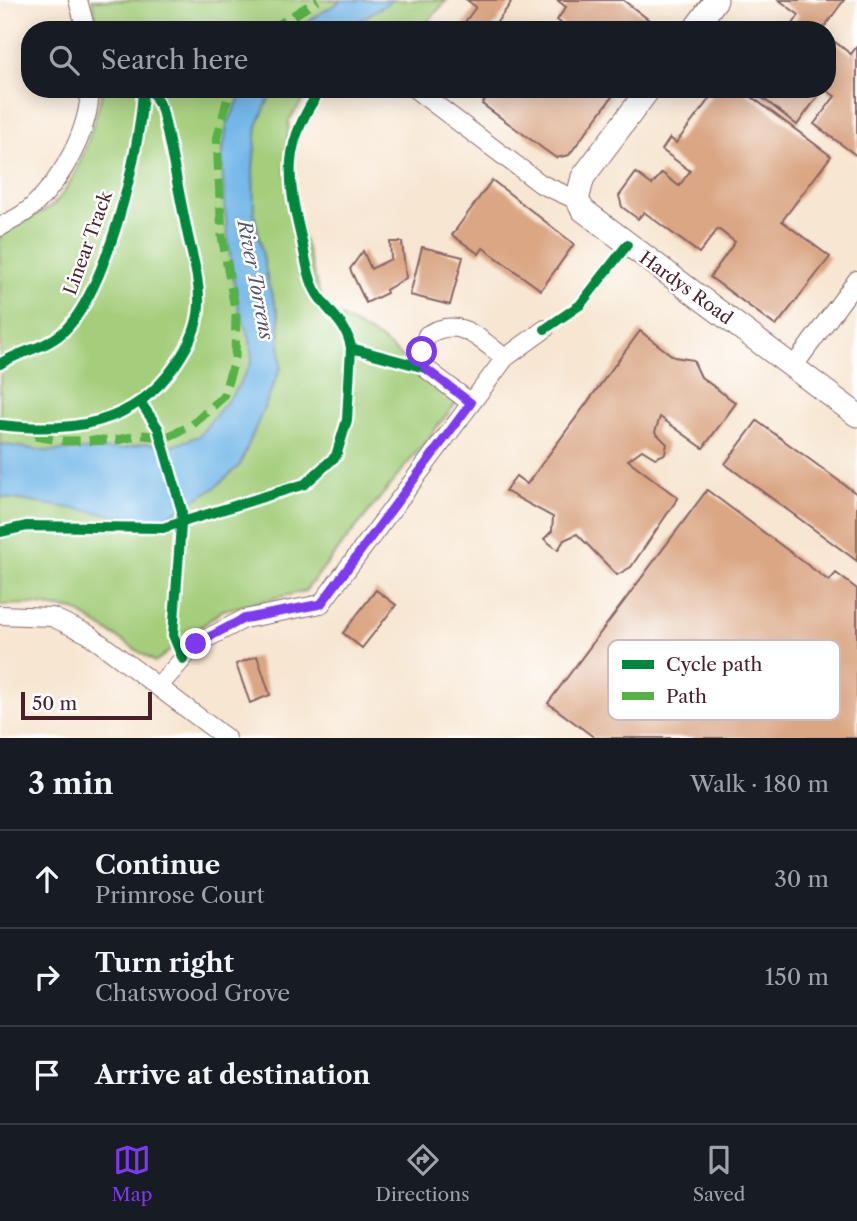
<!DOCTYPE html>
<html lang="en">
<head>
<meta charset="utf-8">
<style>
  body { margin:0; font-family:"Libre Caslon Text",serif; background:#242831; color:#f1f3f6 }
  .scale { position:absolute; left:21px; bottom:18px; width:131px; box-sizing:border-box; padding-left:7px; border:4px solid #4a1f2b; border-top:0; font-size:19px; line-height:24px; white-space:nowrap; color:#4a1f2b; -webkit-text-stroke:5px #fff; paint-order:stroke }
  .stop { position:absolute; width:21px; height:21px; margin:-16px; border:5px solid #7c3aed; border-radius:50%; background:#fff }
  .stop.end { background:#7c3aed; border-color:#fff; box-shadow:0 2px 7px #0008 }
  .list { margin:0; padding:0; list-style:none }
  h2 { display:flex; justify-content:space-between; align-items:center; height:91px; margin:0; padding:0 28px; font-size:30px }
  h2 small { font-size:23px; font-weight:400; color:#9ea1a6 }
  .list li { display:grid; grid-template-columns:46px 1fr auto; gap:21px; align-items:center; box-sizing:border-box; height:98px; padding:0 28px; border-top:2px solid #363941 }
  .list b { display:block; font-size:26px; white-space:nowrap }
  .list p { margin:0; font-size:23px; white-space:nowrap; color:#9ea1a6 }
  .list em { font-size:23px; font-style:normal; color:#9ea1a6 }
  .icon { flex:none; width:38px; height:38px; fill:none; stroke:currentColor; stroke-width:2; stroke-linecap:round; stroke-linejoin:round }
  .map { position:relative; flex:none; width:857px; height:738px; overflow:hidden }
  .search { position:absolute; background:#171b24; box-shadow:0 4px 18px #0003; left:21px; right:21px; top:21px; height:77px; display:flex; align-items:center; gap:18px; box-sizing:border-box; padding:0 24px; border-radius:28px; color:#9ea1a6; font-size:26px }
  .sheet { height:385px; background:#171b24 }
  nav { display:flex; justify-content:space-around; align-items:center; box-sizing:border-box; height:98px; border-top:2px solid #363941; background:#171b24; font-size:19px; color:#9ea1a6 }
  nav a { display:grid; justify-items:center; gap:4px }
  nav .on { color:#7c3aed }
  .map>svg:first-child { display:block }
</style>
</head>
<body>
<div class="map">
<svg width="857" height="738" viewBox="0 0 857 738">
  <rect width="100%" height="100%" fill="#fff"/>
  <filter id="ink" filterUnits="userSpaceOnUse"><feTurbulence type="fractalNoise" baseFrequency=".0143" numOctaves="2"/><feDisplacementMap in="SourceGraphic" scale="14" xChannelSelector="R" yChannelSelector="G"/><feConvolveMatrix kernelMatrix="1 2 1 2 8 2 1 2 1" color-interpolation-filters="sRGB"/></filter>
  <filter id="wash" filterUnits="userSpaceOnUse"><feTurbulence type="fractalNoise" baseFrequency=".00686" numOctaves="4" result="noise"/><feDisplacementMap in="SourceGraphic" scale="28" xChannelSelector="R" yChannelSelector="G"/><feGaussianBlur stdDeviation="1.57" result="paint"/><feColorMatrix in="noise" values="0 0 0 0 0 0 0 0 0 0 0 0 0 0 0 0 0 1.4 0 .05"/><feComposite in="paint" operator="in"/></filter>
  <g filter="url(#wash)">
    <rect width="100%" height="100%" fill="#f7e6d1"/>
    <!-- green -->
    <path fill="#a4ce7b" stroke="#777653" stroke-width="2" d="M92 0H447L420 30H99Z
      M103 89H311L289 120 285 171 323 306 380 339 458 401 305 591 223 610 155 662 75 610 30 604 0 605V234C11 227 48 210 53 205 81 175 93 127 103 89Z"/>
    <!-- water -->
    <path fill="#72b7e8" stroke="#5e6b8a" stroke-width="2" d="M342 0H393L344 30H294Z
      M244 89H273L257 126 253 168 254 212 269 286 279 316 281 367 240 465 216 487 158 522 0 497V444L46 451 122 449 146 443 170 447 199 436 235 391 252 362 250 338 240 314 232 272 224 203 222 158 227 125Z"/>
    <g id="blocks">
      <!-- building -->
      <path fill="#daa683" d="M467 0H508L511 3 491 30H459L476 7Z
        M557 0H623L653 23 648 30H570L557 20 566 7Z
        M779 0H844L822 30H789L799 15Z
        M827 36 851 54 857 46V156L814 124 835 96 827 91Z
        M494 89H601L612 97 569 155 556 158 482 104Z
        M713 89H741L831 156 782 221 830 257 776 326 710 277 735 242 718 229 699 253 644 212 638 219 622 207 619 196 636 173 652 185 662 173 679 186 690 171 662 150 670 138 676 143 715 91Z
        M751 89H823L797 125Z
        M492 180 574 244 541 290 483 248 479 254 452 235Z
        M390 242H402L406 278 386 290 387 293 366 303 350 269 363 251 371 269 391 259Z
        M422 247 463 257 450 305 410 295Z
        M640 331 674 357 693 360 701 377 736 403 703 448 660 417 655 432 667 444 665 454 655 458 642 450 628 460 678 498 631 567 617 575 577 534 564 540 558 550 544 539 552 531 553 517 505 491 516 476 527 484Z
        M757 421 857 494V561L725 464Z
        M707 490 829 581 836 573 857 589V738H595L548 703Z
        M376 590 396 605 362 648 343 633Z
        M257 656 270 695 250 703 236 664Z"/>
    </g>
  </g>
  <g filter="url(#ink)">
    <use href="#blocks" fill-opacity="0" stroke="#876565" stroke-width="2"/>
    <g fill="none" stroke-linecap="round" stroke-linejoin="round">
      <!-- minor casing -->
      <g stroke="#876565" stroke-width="20">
        <path id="minor" d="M78 0 86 30
          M415 89 541 184 577 200
          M0 227C11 221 24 215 33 206 63 178 89 131 90 89
          M793 367 857 280
          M471 403 425 368 422 352 427 335C460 315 479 339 505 358
          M0 615 52 617 88 634 226 738
          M159 686 196 644 244 619 321 604 505 358 545 329"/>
      </g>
      <!-- tertiary casing -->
      <g stroke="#876565" stroke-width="25">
        <path id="tertiary" d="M694 30 716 0
          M649 89 583 177 577 200 583 210 857 415"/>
      </g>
      <!-- minor -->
      <use href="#minor" stroke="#fff" stroke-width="18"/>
      <!-- tertiary -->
      <use href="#tertiary" stroke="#fff" stroke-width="23"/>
      <!-- quiet -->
      <path stroke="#57b146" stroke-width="9" stroke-dasharray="18 9" stroke-linecap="butt" d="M270 30 318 0
        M35 436 64 441 117 440 141 435 167 437 191 426 223 397 235 358 236 314 222 236 217 140 230 89"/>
      <!-- cycleway casing -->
      <g stroke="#fff" stroke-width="15">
        <path id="cycleway" d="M321 89C283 143 286 175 301 237 305 254 307 275 315 290 326 312 347 321 351 348
          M545 329 580 305 627 245
          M0 364C19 351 44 349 62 333 107 293 141 149 143 89
          M141 403 158 428 182 511 173 635 183 659
          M0 425C71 433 134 426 176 364 189 345 198 327 199 305 200 281 193 259 188 236 179 194 172 152 162 110L151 89
          M0 532 27 526 163 528 305 484 336 456 347 420 351 348 425 368"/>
      </g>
      <!-- cycleway -->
      <use href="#cycleway" stroke="#00873e" stroke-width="10"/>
    </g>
  </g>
  <g fill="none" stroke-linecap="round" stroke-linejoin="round" filter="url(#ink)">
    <!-- route -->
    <path stroke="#7c3aed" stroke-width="9" d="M196 644 243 619 321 604 471 403 425 368 422 352"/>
  </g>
  <g text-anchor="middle" stroke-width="5" stroke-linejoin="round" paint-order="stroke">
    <!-- street labels -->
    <g font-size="18" fill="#4a1f2b" stroke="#fff">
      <text transform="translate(88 243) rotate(-70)" y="6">Linear Track</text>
      <text transform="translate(686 288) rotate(36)" y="6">Hardys Road</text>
    </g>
    <!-- water labels -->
    <g font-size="19" font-style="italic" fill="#58546d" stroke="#fff">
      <text transform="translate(256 280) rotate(79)" y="7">River Torrens</text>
    </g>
  </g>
  <!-- legend -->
  <rect x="608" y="640" width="232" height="80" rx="10" fill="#fff" stroke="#c9bcbf" stroke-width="2"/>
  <rect x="622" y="660" width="32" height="9" fill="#00873e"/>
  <rect x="622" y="692" width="32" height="8" fill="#57b146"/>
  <g font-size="19" fill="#4a1f2b">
    <text x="666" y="671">Cycle path</text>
    <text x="666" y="703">Path</text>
  </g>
</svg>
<div class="scale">50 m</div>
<div class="stop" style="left:422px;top:352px"></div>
<div class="stop end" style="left:196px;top:644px"></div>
<div class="search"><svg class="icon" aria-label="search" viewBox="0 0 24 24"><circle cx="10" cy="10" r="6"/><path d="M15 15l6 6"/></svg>Search here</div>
</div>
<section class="sheet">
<h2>3 min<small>Walk · 180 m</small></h2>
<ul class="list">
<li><svg class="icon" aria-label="ahead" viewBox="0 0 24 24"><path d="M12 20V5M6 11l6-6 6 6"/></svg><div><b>Continue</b><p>Primrose Court</p></div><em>30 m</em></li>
<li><svg class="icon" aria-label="right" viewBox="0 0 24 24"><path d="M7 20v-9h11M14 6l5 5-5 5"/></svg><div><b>Turn right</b><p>Chatswood Grove</p></div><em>150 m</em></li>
<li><svg class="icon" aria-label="arrive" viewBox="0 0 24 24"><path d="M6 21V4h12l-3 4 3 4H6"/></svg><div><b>Arrive at destination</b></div></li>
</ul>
</section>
<nav>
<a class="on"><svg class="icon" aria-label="map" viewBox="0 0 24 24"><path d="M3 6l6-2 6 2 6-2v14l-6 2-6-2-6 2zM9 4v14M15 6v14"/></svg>Map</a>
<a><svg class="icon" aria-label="directions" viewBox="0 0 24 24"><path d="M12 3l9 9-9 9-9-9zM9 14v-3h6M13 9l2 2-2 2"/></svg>Directions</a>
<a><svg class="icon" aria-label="saved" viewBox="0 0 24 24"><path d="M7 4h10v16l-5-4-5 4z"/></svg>Saved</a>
</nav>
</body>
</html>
